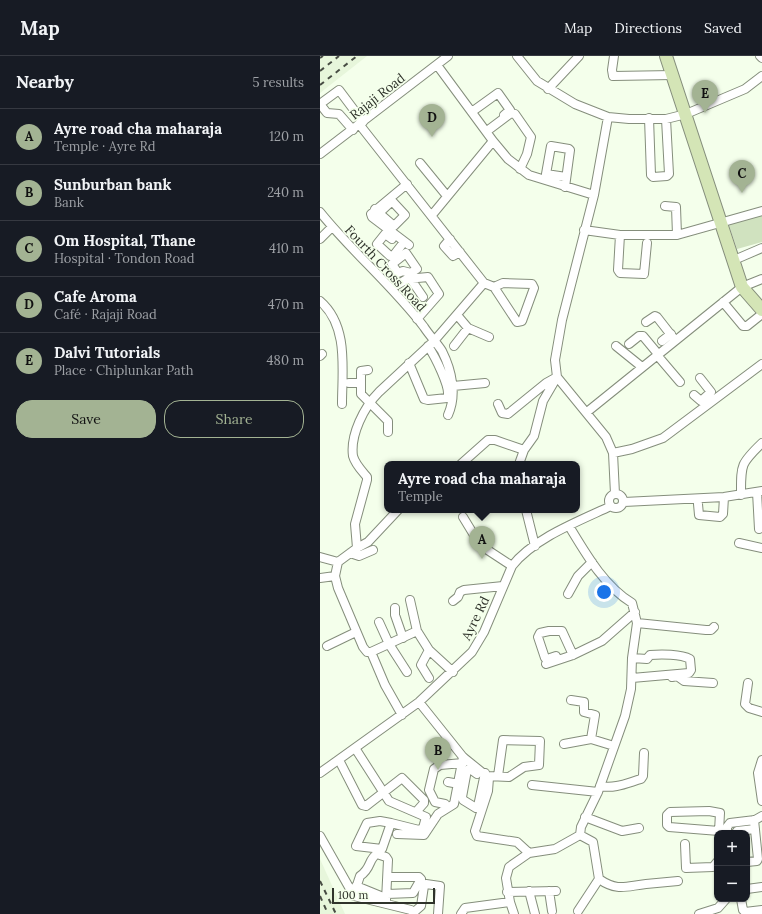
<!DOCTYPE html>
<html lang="en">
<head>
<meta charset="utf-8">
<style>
  body { margin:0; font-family:Lora,serif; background:#20242c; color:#f1f3f6 }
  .controls { position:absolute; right:12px; bottom:12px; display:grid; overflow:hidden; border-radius:8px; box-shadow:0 1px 3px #0004 }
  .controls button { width:36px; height:36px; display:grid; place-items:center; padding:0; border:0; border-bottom:1px solid #363941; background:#171b24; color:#f1f3f6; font:20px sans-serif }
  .scale { position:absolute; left:12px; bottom:10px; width:103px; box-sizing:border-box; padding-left:4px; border:2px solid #2f332b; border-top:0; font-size:11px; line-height:14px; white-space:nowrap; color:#2f332b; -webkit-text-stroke:3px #f4ffeb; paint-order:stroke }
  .you { position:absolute; left:284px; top:536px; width:14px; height:14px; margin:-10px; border:3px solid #fff; border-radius:50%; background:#1a73e8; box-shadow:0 0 0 6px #1a73e833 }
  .badge { display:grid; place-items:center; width:26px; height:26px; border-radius:50%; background:#a3b393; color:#111; font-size:13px; font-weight:700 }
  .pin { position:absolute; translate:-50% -33px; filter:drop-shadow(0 1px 2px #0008) }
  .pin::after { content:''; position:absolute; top:21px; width:14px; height:12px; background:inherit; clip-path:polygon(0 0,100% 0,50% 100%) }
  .popup { position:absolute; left:64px; top:405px; width:196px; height:52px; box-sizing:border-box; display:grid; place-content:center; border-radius:8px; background:#171b24; filter:drop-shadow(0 1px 3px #0005); font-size:13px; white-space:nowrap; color:#9ea1a6 }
  .popup b { font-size:15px; color:#f1f3f6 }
  .popup::after { content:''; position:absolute; left:50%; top:100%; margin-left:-8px; border:8px solid transparent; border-top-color:#171b24 }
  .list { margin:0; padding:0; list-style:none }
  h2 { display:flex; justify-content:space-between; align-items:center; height:52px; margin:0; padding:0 16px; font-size:17px }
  h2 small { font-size:13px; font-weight:400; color:#9ea1a6 }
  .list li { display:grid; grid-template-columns:26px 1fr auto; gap:12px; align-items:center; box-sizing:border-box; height:56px; padding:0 16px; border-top:1px solid #363941 }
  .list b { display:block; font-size:15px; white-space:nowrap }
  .list p { margin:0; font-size:13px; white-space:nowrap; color:#9ea1a6 }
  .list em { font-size:13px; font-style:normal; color:#9ea1a6 }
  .actions { display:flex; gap:8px; padding:12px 16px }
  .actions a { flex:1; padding:9px 0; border:1px solid #a3b393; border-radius:16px; text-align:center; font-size:14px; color:#a3b393 }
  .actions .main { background:#a3b393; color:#111 }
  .map { position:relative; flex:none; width:442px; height:858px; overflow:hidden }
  header { display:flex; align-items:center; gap:24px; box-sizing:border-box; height:56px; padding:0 20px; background:#171b24; border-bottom:1px solid #363941 }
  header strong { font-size:19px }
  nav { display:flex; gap:22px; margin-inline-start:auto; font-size:14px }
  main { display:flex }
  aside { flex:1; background:#171b24 }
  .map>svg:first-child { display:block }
</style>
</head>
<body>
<header>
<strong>Map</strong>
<nav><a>Map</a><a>Directions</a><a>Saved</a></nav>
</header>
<main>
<aside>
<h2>Nearby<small>5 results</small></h2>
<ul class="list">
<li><span class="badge">A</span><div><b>Ayre road cha maharaja</b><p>Temple · Ayre Rd</p></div><em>120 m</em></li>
<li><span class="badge">B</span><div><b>Sunburban bank</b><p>Bank</p></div><em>240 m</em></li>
<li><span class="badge">C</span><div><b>Om Hospital, Thane</b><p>Hospital · Tondon Road</p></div><em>410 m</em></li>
<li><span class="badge">D</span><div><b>Cafe Aroma</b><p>Café · Rajaji Road</p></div><em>470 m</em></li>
<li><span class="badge">E</span><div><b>Dalvi Tutorials</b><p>Place · Chiplunkar Path</p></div><em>480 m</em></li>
</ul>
<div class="actions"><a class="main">Save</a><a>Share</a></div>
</aside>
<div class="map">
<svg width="442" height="858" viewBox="0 0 442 858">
  <rect width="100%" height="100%" fill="#f4ffeb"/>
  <!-- built -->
  <path fill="#e7f6db" d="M0 0H47L0 37Z
    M0 803 25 858H0Z"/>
  <!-- park -->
  <path fill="#d0e2bf" d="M442 156V186L417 193 408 166Z"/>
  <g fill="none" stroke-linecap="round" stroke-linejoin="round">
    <!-- street casing -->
    <g stroke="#858e7c" stroke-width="10">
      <path id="street" d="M197 0 217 25 255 48 288 61 309 63H346L366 58 425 33 442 20
        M294 0 292 14 293 20 353 19
        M440 0 442 2
        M228 33 259 0
        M153 55 178 37 190 54 184 59
        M288 61 274 139 242 264 235 304 237 321 286 381 293 397 295 438
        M329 62 331 119 333 121 347 120 349 118 346 63
        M33 74 19 58 7 57 0 48 19 34 43 66
        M167 75 191 57 195 58 211 81 207 98 200 113
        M173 85 188 103 209 119 274 139
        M0 98 128 0
        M100 107 127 140
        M87 128 51 158 52 161 89 189
        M245 131 250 94 249 93 231 90 226 118 246 121
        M345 150 356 151 357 179
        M55 153 59 157 74 170 85 159 72 145 59 157
        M0 156C32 196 72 229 104 271 109 279 117 287 122 295 132 315 137 339 128 359
        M112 159 173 85 117 9
        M264 174 300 179H357L442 155
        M300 179 298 214 300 217 324 218 327 187
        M0 183 12 171
        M72 183 65 178 57 188 70 200H73L84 186
        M130 183 124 190 133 200 140 196
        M86 197 97 213 91 217 83 215 78 217 72 208Z
        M414 204 442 192
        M90 222 103 241
        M164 227 174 231 183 227 212 228 214 232 202 265 197 266 174 231
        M72 232 87 223 108 221 119 238 97 263
        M0 245C29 270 22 314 22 348
        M403 246 423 270H427L442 258
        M137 259 148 272 169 281
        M326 266 335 260 337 261 355 284
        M342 285 351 278
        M309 288 319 280H323L338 298
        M134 290 148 272
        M296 290 322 311
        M337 299 360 326
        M0 300 2 298
        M89 307 104 343 108 344 127 342C132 333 114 299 108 290
        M48 314 41 315V338L68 365V376
        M29 327H41
        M133 330 165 327
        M374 339 381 345 391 336 380 322
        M178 348 182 357 188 358 226 327 235 322
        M267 356 422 231 442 223
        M293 397 312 393 343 382 442 308
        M141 408 168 384H175L204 394
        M199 408 204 394 214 380 223 345 237 321
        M437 436 439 473
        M289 445a7 7 0 1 1 14 0a7 7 0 1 1-14 0Z
        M421 439C421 409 420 408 442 387
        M304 446 404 441 442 435
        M378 448 379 459 400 461 403 458 404 441
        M78 454 48 486 37 492 18 506 15 520 18 532 43 591 47 596H51L97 575 109 594 133 616
        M206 454 215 490
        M143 461 160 489 192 510
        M249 470C266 498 284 530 312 547L317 567 312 602 311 633 305 660 278 736 261 771 260 779
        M419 487 442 492
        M37 492 35 468 47 424V421C42 415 35 408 33 400 30 379 44 351 59 336L114 285 164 227 39 68
        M30 497 39 500 53 494
        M0 501 18 506
        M0 522 15 520
        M248 538 258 520 272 506
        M90 544 97 575
        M133 545 138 541 140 536 144 534 183 530
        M75 552V559L83 582
        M59 566 69 588 87 616
        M317 567 386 574H391L394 571
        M7 590 36 576
        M51 596 65 629 82 659
        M236 600 227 603 225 602 218 581 220 577 229 575H242L253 599
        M226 608 253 599 282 585 315 556
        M352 621 357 620 364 625 393 627
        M109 622 101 609 109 594
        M312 622 369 617 371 614 370 603C361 598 341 598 330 599L327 603 312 602
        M428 627 425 648 429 652 442 656
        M251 644 264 646V656L275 659 271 683
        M99 646 143 701 169 722 168 735 155 775 157 780 197 786 209 797
        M244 688 271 683 294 690
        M35 692 69 745 106 761 103 772 99 774 71 767 62 793 36 790 47 767 60 765 71 767
        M19 704 42 749 46 750 82 722 104 744V747L96 756
        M442 704 438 717 442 745
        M0 717 99 646 152 596 164 576 192 510C214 482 259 465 291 450
        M157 718 150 713 147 714 142 741 143 744 156 752 158 750 165 717
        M167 720 189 721 204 711 219 709 220 685 183 684 178 720
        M128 726 139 728
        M212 729 278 736
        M280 730C295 733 307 727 321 723L323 720 324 697
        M125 748 115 746 109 734 114 713 120 709 143 707
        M389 755 400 757 399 775 349 771 347 769V759L350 756Z
        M265 761 302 775 319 772
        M407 777V771L410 767 435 764 442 760
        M416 777 417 775 435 773
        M77 778 104 779 118 758 134 748 143 701
        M260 779 273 786 279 823C298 836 306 830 326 828 337 827 347 826 358 825
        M0 780 34 840 91 854 94 858
        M365 788 366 812 393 811 397 806
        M427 806 437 805 438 803 434 764
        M36 830 63 841 67 838 93 837 101 823 99 821H68
        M427 833 442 831
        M35 835 40 820C52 812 48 803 57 798L66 801 68 804 66 844
        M209 835 215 858
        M229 835 232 855
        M187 836 236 835
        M421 843 423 854 425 856 442 854
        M190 846 186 822 189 811 209 797 235 793 260 779
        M258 855 279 823
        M94 856 101 850 104 830 106 828 120 830 118 858
        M141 858 145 852 190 846 194 858
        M379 858 398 852 406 843"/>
    </g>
    <!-- secondary casing -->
    <g stroke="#858e7c" stroke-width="14">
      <path id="secondary" d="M346 0 422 231 442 254"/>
    </g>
    <!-- street -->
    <use href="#street" stroke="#fff" stroke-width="8"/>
    <!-- secondary -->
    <use href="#secondary" stroke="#d4e5b6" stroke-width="12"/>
    <!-- rail -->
    <path stroke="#474c43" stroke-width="2" stroke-dasharray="5 5" stroke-linecap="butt" d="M0 2 3 0
      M0 15 19 0
      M0 29 37 0
      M0 825 16 858
      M0 840 8 858"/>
  </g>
  <g text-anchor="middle" stroke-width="3.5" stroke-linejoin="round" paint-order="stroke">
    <!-- street labels -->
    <g font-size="13" fill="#2f332b" stroke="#f4ffeb">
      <text transform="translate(57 40) rotate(-38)" y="5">Rajaji Road</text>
      <text transform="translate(66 212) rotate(47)" y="5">Fourth Cross Road</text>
      <text transform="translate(155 562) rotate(-64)" y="5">Ayre Rd</text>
    </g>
  </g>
</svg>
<div class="controls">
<button>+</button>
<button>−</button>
</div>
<div class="scale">100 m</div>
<div class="you"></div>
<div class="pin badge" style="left:162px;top:503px">A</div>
<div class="popup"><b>Ayre road cha maharaja</b>Temple</div>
<div class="pin badge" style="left:118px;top:714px">B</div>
<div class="pin badge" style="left:422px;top:137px">C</div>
<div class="pin badge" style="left:112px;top:81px">D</div>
<div class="pin badge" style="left:385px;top:57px">E</div>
</div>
</main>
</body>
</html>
